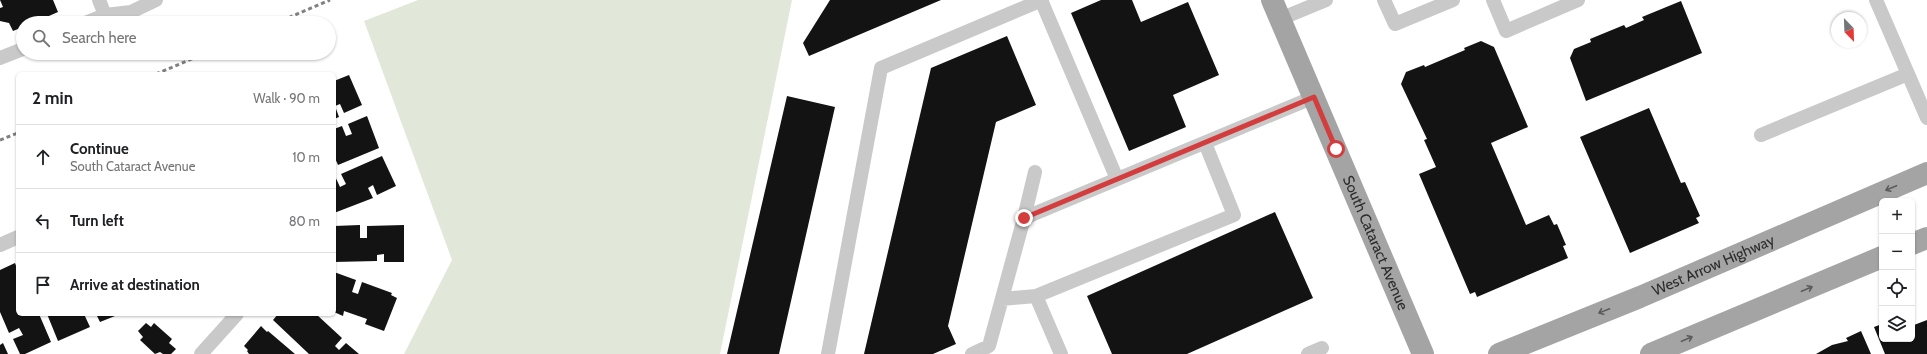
<!DOCTYPE html>
<html lang="en">
<head>
<meta charset="utf-8">
<style>
  body { margin:0; font-family:Cabin,sans-serif; background:#f6f6f6; color:#202124 }
  .controls { position:absolute; right:12px; bottom:12px; display:grid; overflow:hidden; border-radius:6px; box-shadow:0 1px 3px #0004 }
  .controls button { width:36px; height:36px; display:grid; place-items:center; padding:0; border:0; border-bottom:1px solid #e0e0e0; background:#fff; color:#202124; font:20px sans-serif }
  .compass { position:absolute; left:1831px; top:12px; width:36px; height:36px; border-radius:50%; background:#fff; box-shadow:0 1px 3px #0004; rotate:157deg }
  .stop { position:absolute; width:12px; height:12px; margin:-9px; border:3px solid #d43d3d; border-radius:50%; background:#fff }
  .stop.end { background:#d43d3d; border-color:#fff; box-shadow:0 1px 4px #0008 }
  .list { margin:0; padding:0; list-style:none }
  h2 { display:flex; justify-content:space-between; align-items:center; height:52px; margin:0; padding:0 16px; font-size:17px }
  h2 small { font-size:13px; font-weight:400; color:#757577 }
  .list li { display:grid; grid-template-columns:26px 1fr auto; gap:12px; align-items:center; box-sizing:border-box; height:64px; padding:0 16px; border-top:1px solid #e0e0e0 }
  .list b { display:block; font-size:15px; white-space:nowrap }
  .list p { margin:0; font-size:13px; white-space:nowrap; color:#757577 }
  .list em { font-size:13px; font-style:normal; color:#757577 }
  .icon { flex:none; width:22px; height:22px; fill:none; stroke:currentColor; stroke-width:2; stroke-linecap:round; stroke-linejoin:round }
  .map { position:relative; flex:none; width:1927px; height:354px; overflow:hidden }
  .search { position:absolute; background:#fff; box-shadow:0 1px 3px #0004; left:16px; top:16px; width:320px; height:44px; display:flex; align-items:center; gap:10px; box-sizing:border-box; padding:0 14px; border-radius:22px; color:#757577; font-size:15px }
  .panel { position:absolute; background:#fff; box-shadow:0 1px 3px #0004; left:16px; top:72px; width:320px; height:244px; border-radius:6px }
  .map>svg:first-child { display:block }
</style>
</head>
<body>
<div class="map">
<svg width="1927" height="354" viewBox="0 0 1927 354">
  <rect width="100%" height="100%" fill="#fff"/>
  <!-- green -->
  <path fill="#e1e8da" d="M418 0H792L720 354H404L452 260 364 21Z"/>
  <!-- building -->
  <path fill="#131313" d="M0 0H53L58 12 33 23H23V27L13 31 9 23 0 21V8L3 7Z
    M830 0H941L809 56 803 43Z
    M1101 0H1132L1141 22 1188 2 1219 75 1173 95 1186 127 1129 151 1071 13Z
    M1681 1 1702 53 1586 101 1570 58 1574 49 1591 42 1590 39 1624 25 1626 28 1644 20 1642 17Z
    M1007 36 1036 105 996 122 948 326 956 344 933 354H864L931 68Z
    M1481 41 1494 47 1528 127 1491 143 1526 225 1549 215 1554 225 1557 224 1566 245 1563 246 1568 258 1477 297 1475 292 1470 294 1419 174 1436 167 1424 140 1427 139 1401 84 1406 72 1424 65 1425 67 1465 50 1464 48Z
    M349 75 362 105 344 113 340 104 335 106 339 117 334 119V81Z
    M787 96 835 107 779 354H727Z
    M1649 108 1681 183 1685 182 1700 216 1696 218 1699 223 1630 253 1580 137Z
    M367 116 379 148 338 165 334 156V129L342 126 346 136 352 134 348 124Z
    M382 156 396 186 377 195 373 185 368 188 373 198 334 213V174L340 187 346 184 341 174Z
    M1275 212 1313 298 1187 354H1112L1087 296Z
    M360 225V238H367V226L404 225V262H384V254L377 255V261L334 262V226Z
    M15 263 18 271V314H39L51 342 25 354H20L13 339 23 335 19 328 9 333 0 312V270Z
    M334 272 356 280 352 292 358 294 362 282 392 293 391 295 397 298 384 331 365 324 367 319 344 311 343 316 334 312Z
    M47 314H84L90 327 58 341Z
    M96 314H120L100 322Z
    M278 314H316L342 338 335 346 339 350 346 343 359 354H309L273 320Z
    M1912 319 1914 325 1927 320V354H1885L1874 327 1882 324V339H1912Z
    M146 323 151 327 154 323 172 339 169 343 176 349 171 354H163L160 352 155 354 140 340 143 337 138 331Z
    M261 326 267 332 268 331 295 354H249L247 351 248 350 244 346Z
    M1861 331 1871 354H1816L1832 345 1848 341 1846 338Z
    M3 343 8 354H0V345Z"/>
  <g fill="none" stroke-linecap="round" stroke-linejoin="round">
    <!-- lane -->
    <path stroke="#c9c9c9" stroke-width="14" d="M99 0 105 15
      M1041 0 1117 179
      M1384 0 1395 24 1453 0
      M1493 0 1506 31 1578 0
      M1876 0 1927 118
      M1280 19 1326 0
      M85 23 105 15 131 12 156 0
      M0 58 23 49
      M1761 135 1908 74
      M1024 218 1035 172
      M0 245 18 237
      M1036 296 1234 215 1205 143
      M1002 299 1036 296 1061 354
      M201 354 237 314
      M828 354 881 68 1042 0
      M972 354 989 346 1024 218 1314 97
      M1308 354 1322 348"/>
    <!-- primary -->
    <g stroke="#a4a4a4" stroke-width="22">
      <path id="s1" d="M1272 0 1423 354"/>
      <path d="M1912 244 1927 238"/>
      <path id="s2" d="M1499 354 1640 297 1927 173"/>
      <path d="M1651 354 1882 257"/>
    </g>
    <!-- rail -->
    <path stroke="#818181" stroke-width="3" stroke-dasharray="4 3" stroke-linecap="butt" d="M276 23 330 0
      M156 74 206 53
      M0 140 18 133"/>
  </g>
  <!-- one-way arrows -->
  <defs><path id="oneway-shaft" d="M-6 0H5M1.5-3L5.5 0L1.5 3" fill="none" stroke-width="1.6" stroke-linecap="round" stroke-linejoin="round"/></defs>
  <g stroke="#5c5c5c">
    <use href="#oneway-shaft" transform="translate(1891 188) rotate(157)"/>
    <use href="#oneway-shaft" transform="translate(1807 289) rotate(-23)"/>
    <use href="#oneway-shaft" transform="translate(1604 311) rotate(158)"/>
    <use href="#oneway-shaft" transform="translate(1687 339) rotate(-23)"/>
  </g>
  <g fill="none" stroke-linecap="round" stroke-linejoin="round">
    <!-- route -->
    <path stroke="#d43d3d" stroke-width="5" d="M1024 218 1314 97 1336 149"/>
  </g>
  <g text-anchor="middle" stroke-width="4" stroke-linejoin="round" paint-order="stroke">
    <!-- street labels -->
    <g font-size="15" fill="#2c2c2c" stroke="#fff">
      <text dy="5" stroke="none"><textPath href="#s1" startOffset="264">South Cataract Avenue</textPath></text>
      <text dy="5" stroke="none"><textPath href="#s2" startOffset="232">West Arrow Highway</textPath></text>
    </g>
  </g>
</svg>
<div class="controls">
<button>+</button>
<button>−</button>
<button><svg class="icon" aria-label="locate" viewBox="0 0 24 24"><circle cx="12" cy="12" r="6"/><path d="M12 2v4M12 18v4M2 12h4M18 12h4"/></svg></button>
<button><svg class="icon" aria-label="layers" viewBox="0 0 24 24"><path d="M12 4l9 5-9 5-9-5zM3 14l9 5 9-5"/></svg></button>
</div>
<svg class="compass" viewBox="-18 -18 36 36"><path d="M0-13l5 13h-10z" fill="#e53935"/><path d="M0 13l5-13h-10z" fill="#757577"/></svg>
<div class="stop" style="left:1336px;top:149px"></div>
<div class="stop end" style="left:1024px;top:218px"></div>
<div class="search"><svg class="icon" aria-label="search" viewBox="0 0 24 24"><circle cx="10" cy="10" r="6"/><path d="M15 15l6 6"/></svg>Search here</div>
<section class="panel">
<h2>2 min<small>Walk · 90 m</small></h2>
<ul class="list">
<li><svg class="icon" aria-label="ahead" viewBox="0 0 24 24"><path d="M12 20V5M6 11l6-6 6 6"/></svg><div><b>Continue</b><p>South Cataract Avenue</p></div><em>10 m</em></li>
<li><svg class="icon" aria-label="left" viewBox="0 0 24 24"><path d="M17 20v-9H6M10 6l-5 5 5 5"/></svg><div><b>Turn left</b></div><em>80 m</em></li>
<li><svg class="icon" aria-label="arrive" viewBox="0 0 24 24"><path d="M6 21V4h12l-3 4 3 4H6"/></svg><div><b>Arrive at destination</b></div></li>
</ul>
</section>
</div>
</body>
</html>
